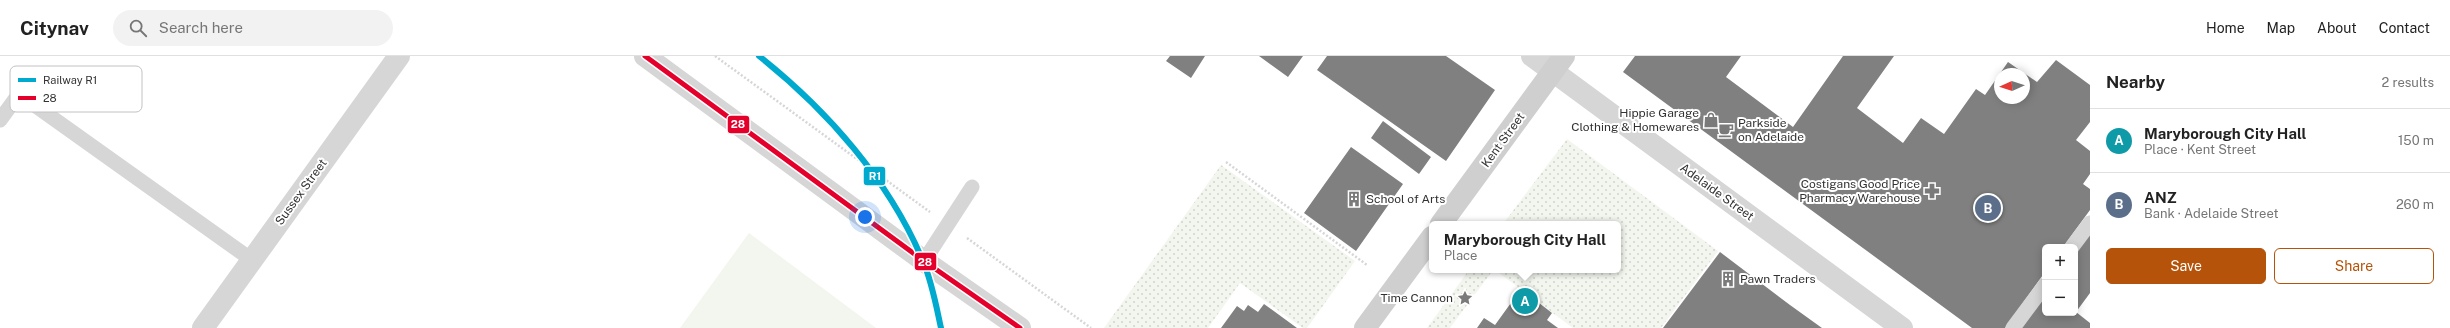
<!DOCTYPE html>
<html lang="en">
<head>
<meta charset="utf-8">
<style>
  body { margin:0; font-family:"Public Sans",sans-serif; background:#f2f2f2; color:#222 }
  .controls { position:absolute; right:12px; bottom:12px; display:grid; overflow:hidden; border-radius:6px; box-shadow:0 2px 10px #0003 }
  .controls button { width:36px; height:36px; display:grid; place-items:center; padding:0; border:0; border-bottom:1px solid #e0e0e0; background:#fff; color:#222; font:20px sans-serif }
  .compass { position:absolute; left:1994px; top:12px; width:36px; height:36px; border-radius:50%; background:#fff; box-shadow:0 2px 10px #0003; rotate:267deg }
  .you { position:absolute; left:865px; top:161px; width:14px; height:14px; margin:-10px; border:3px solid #fff; border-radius:50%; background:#1a73e8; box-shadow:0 0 0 6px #1a73e833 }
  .badge { display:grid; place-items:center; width:26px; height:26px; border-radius:50%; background:#b45309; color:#fff; font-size:13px; font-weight:700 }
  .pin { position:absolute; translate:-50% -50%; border:2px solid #fff; box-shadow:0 1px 4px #0006 }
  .popup { position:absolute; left:1429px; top:165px; width:192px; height:52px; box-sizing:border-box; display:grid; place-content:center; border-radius:6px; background:#fff; filter:drop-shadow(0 1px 3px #0005); font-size:13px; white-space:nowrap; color:#767676 }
  .popup b { font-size:15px; color:#222 }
  .popup::after { content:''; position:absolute; left:50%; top:100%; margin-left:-8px; border:8px solid transparent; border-top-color:#fff }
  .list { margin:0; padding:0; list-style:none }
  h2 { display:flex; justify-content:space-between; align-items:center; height:52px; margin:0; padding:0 16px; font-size:17px }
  h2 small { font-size:13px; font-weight:400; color:#767676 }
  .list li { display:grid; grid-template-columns:26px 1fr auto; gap:12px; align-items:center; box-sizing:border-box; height:64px; padding:0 16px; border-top:1px solid #e0e0e0 }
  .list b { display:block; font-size:15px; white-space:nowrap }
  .list p { margin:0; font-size:13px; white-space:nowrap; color:#767676 }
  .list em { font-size:13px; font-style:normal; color:#767676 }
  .actions { display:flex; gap:8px; padding:12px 16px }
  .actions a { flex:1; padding:9px 0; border:1px solid #b45309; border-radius:6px; text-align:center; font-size:14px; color:#b45309 }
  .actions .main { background:#b45309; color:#fff }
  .icon { flex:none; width:22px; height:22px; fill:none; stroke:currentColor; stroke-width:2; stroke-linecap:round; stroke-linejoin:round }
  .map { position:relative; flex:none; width:2090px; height:272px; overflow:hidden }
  header { display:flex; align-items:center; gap:24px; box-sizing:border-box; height:56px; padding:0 20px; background:#fff; border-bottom:1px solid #e0e0e0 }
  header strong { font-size:19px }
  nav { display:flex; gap:22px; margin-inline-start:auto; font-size:14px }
  .search { width:280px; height:36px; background:#f2f2f2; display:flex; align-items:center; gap:10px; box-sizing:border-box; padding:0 14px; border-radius:22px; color:#767676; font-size:15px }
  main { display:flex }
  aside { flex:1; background:#fff }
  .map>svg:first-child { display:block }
</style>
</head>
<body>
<header>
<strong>Citynav</strong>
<div class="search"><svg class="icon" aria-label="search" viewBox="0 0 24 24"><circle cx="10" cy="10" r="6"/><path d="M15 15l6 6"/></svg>Search here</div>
<nav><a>Home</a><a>Map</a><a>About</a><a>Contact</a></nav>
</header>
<main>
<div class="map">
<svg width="2090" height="272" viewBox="0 0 2090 272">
  <defs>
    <pattern id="park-dots" width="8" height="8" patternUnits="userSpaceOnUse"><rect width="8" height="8" fill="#f2f6ee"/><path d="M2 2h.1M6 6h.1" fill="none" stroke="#d0d3cd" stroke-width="1.8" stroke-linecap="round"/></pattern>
  </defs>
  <rect width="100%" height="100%" fill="#fff"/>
  <!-- park -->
  <path fill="url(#park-dots)" d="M1567 83 1718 195 1661 272H1573L1495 214H1618V168H1503Z
    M1221 109 1355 205 1307 272H1303L1240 227 1208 272H1104Z
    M1469 214H1493L1450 272H1427Z"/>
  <!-- pitch -->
  <path fill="#f2f6ee" d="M749 177 876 272H680Z"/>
  <!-- building -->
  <path fill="#808080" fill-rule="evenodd" d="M1170 0H1205L1191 22 1166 5Z
    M1259 0H1303L1288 21Z
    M1327 0H1446L1495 34 1446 105 1317 14Z
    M1635 0H1741L1726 21 1793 71 1843 0H1894L1857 52 1903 87 1921 62 1944 78 1976 33 1985 39 2008 6 2037 26 2056 4 2090 29V66L2076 84 2090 95V118L2083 128 2090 133V154L2063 191H2045V216L2005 272H1972L1623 16ZM2000 18H2024V42H2000Z
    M1383 65 1431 101 1419 118 1371 82Z
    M1351 91 1403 128 1356 195 1304 157Z
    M2090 173V237L2076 256 2090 267V272H2018L2045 235V257H2075V193Z
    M1720 196 1790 249 1822 272H1663Z
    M1521 233 1552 257 1547 264 1558 272H1477L1484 262 1495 269Z
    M1264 248 1297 272H1221L1237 250 1244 255 1248 249 1258 256Z"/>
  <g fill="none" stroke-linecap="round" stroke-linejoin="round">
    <!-- path -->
    <path stroke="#d6d6d6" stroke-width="2.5" stroke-dasharray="2 2" stroke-linecap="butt" d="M715 0 930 156
      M1226 106 1367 209
      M967 182 1091 272"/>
    <!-- service -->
    <path stroke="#d6d6d6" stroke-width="15" d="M0 64 19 38 252 204
      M2072 191 2090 167
      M924 205 972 131
      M2013 272 2045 229"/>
    <!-- minor -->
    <path stroke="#d6d6d6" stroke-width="22" d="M645 0 924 205 1020 272
      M1532 0 1902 272
      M203 272 399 0"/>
    <!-- secondary -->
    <path stroke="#cfcfcf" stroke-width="22" d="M1441 168 1564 0
      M1365 272 1432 181"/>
    <!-- bus-1 casing -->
    <g stroke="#fff" stroke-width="8">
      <path id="bus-1" d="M645 0 924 205 1020 272"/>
    </g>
    <!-- bus-1 -->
    <use href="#bus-1" stroke="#e4002b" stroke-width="5"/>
    <!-- rail-1 casing -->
    <g stroke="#fff" stroke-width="9">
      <path id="rail-1" d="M759 0C827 54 889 124 923 205 932 226 936 249 941 272"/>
    </g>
    <!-- rail-1 -->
    <use href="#rail-1" stroke="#00a9ce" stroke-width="6"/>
  </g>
  <!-- icons -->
  <defs>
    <g id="shop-bare" transform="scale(1.2)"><path d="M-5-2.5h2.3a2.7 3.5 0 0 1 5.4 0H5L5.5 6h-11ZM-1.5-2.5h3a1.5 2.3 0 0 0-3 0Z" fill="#7a7a7a" stroke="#fff" stroke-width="2.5" paint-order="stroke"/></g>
    <g id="cafe-bare" transform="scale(1.2)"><path d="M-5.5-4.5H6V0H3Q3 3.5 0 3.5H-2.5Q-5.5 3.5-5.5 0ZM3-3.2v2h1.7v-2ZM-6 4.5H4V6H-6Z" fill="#7a7a7a" stroke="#fff" stroke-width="2.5" paint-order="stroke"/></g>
    <g id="pharmacy-bare" transform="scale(1.2)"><path d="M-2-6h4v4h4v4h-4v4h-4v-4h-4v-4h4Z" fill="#7a7a7a" stroke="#fff" stroke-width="2.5" paint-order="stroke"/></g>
    <g id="building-bare" transform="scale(1.2)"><path d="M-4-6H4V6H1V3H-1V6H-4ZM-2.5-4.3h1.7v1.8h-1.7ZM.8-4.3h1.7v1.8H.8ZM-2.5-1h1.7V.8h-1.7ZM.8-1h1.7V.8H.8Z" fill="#7a7a7a" stroke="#fff" stroke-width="2.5" paint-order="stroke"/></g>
    <g id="sight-bare" transform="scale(1.2)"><path d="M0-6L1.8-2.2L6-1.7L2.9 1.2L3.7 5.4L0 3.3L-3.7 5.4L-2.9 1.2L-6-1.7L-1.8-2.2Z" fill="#7a7a7a" stroke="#fff" stroke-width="2.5" paint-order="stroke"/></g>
  </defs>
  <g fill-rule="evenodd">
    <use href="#shop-bare" x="1711" y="64"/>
    <use href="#cafe-bare" x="1726" y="74"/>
    <use href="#pharmacy-bare" x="1932" y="135"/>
    <use href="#building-bare" x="1354" y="143"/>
    <use href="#building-bare" x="1728" y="223"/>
    <use href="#sight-bare" x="1465" y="242"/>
  </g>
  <g text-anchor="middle" stroke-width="4" stroke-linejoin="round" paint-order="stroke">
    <!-- poi labels -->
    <g font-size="12" fill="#323232" stroke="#fff" text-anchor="end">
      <text x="1699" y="61">Hippie Garage<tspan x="1699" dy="14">Clothing &amp; Homewares</tspan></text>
      <text x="1738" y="71" text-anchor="start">Parkside<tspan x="1738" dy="14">on Adelaide</tspan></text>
      <text x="1920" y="132">Costigans Good Price<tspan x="1920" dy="14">Pharmacy Warehouse</tspan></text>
      <text x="1366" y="147" text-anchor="start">School of Arts</text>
      <text x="1740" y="227" text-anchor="start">Pawn Traders</text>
      <text x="1453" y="246">Time Cannon</text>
    </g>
    <!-- street labels -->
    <g font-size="12" fill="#323232" stroke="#fff">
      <text transform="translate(1503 84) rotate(-54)" y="4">Kent Street</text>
      <text transform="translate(301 136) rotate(-54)" y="4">Sussex Street</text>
      <text transform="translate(1717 136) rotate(36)" y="4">Adelaide Street</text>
    </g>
  </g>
  <!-- legend -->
  <rect x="10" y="10" width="132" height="46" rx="6" fill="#fff" stroke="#c2c2c2" stroke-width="1"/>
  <rect x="18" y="22" width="18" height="4" fill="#00a9ce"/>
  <rect x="18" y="40" width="18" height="4" fill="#e4002b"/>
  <g font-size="11" fill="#323232">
    <text x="43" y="28">Railway R1</text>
    <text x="43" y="46">28</text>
  </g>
  <g stroke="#fff" stroke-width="1.5">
    <rect x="727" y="59" width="23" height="19" rx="4" fill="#e4002b"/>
    <rect x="863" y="110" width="23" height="20" rx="4" fill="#00a9ce"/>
    <rect x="914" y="196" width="23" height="19" rx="4" fill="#e4002b"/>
  </g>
  <g font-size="11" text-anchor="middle" font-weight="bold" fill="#fff">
    <text x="738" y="72">28</text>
    <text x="875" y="124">R1</text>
    <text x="925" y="210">28</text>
  </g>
</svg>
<div class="controls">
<button>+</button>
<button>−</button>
</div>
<svg class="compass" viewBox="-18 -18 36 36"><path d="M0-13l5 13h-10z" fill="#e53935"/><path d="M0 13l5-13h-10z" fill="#767676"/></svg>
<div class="you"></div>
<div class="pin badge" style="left:1525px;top:245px;background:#0f9aa8">A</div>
<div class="popup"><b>Maryborough City Hall</b>Place</div>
<div class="pin badge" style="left:1988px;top:152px;background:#5c6f8a">B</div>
</div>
<aside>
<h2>Nearby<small>2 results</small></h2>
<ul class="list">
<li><span class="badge" style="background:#0f9aa8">A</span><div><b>Maryborough City Hall</b><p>Place · Kent Street</p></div><em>150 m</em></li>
<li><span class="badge" style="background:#5c6f8a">B</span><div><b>ANZ</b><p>Bank · Adelaide Street</p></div><em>260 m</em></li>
</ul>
<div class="actions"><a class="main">Save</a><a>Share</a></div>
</aside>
</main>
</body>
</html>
